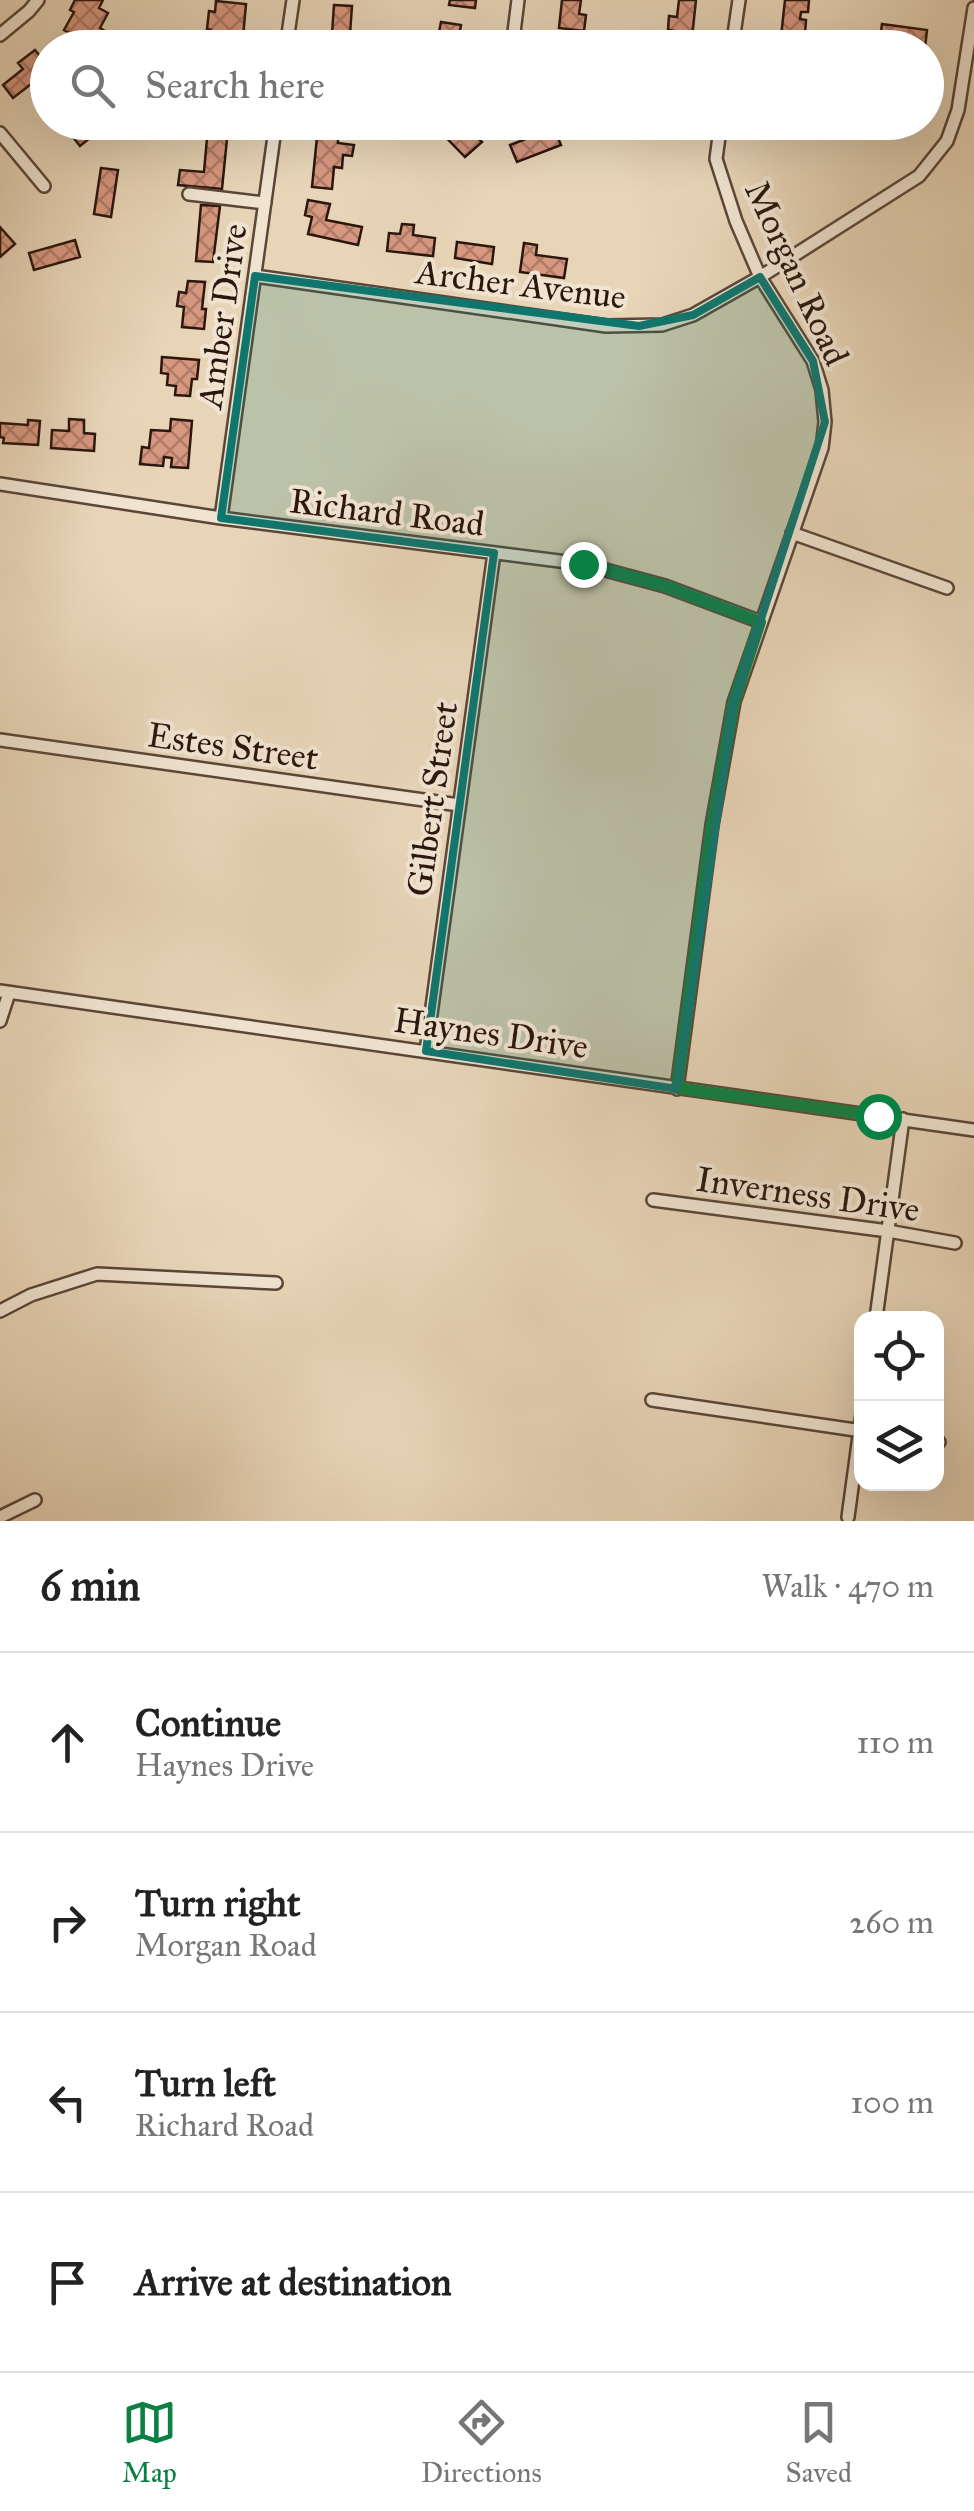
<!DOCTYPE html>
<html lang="en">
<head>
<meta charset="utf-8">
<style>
  body { margin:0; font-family:"IM FELL Great Primer",serif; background:#f6f6f6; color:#222 }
  .controls { position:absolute; right:30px; bottom:30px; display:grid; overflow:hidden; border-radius:20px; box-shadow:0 10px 40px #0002 }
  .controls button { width:90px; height:90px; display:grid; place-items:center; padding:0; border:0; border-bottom:2px solid #e0e0e0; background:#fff; color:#222; font:50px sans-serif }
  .stop { position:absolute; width:30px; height:30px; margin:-22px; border:8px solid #0b8043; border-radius:50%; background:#fff }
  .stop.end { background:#0b8043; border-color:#fff; box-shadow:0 2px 10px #0008 }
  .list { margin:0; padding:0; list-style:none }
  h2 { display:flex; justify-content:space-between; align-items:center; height:130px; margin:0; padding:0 40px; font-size:42px }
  h2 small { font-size:32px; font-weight:400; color:#767676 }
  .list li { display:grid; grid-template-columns:65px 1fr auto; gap:30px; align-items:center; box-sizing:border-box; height:180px; padding:0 40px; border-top:2px solid #e0e0e0 }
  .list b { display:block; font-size:38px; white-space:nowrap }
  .list p { margin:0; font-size:32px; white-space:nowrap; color:#767676 }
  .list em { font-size:32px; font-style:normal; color:#767676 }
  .icon { flex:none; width:55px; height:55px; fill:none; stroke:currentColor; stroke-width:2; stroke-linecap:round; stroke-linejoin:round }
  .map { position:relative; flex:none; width:974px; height:1521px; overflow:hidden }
  .search { position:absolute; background:#fff; box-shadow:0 10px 40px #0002; left:30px; right:30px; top:30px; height:110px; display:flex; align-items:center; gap:25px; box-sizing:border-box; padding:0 35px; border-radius:55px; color:#767676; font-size:38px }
  .sheet { height:850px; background:#fff }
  nav { display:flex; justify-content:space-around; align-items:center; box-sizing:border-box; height:140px; border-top:2px solid #e0e0e0; background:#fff; font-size:28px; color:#767676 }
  nav a { display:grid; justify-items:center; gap:5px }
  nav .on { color:#0b8043 }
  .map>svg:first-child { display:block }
</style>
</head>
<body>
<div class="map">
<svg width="974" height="1521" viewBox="0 0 974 1521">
  <defs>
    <pattern id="building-cross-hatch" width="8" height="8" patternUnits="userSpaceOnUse" patternTransform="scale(2.5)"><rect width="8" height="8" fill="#d79880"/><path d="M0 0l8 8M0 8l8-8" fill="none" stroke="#af7b67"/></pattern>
  </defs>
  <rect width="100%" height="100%" fill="#e8d5b8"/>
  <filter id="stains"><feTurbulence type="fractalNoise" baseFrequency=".002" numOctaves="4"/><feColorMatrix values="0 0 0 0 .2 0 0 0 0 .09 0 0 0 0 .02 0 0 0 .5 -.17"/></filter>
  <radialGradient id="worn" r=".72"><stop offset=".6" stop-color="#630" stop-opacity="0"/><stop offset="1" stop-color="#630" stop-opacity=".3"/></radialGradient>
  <!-- building -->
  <path fill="url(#building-cross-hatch)" stroke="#2b160d" stroke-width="2.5" d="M75 0H103L99 8 108 13 100 28 105 31 96 47 64 30 74 12 70 10Z
    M450 0H476L475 8 449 5Z
    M562 0H581L579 14 586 15 584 31 559 28Z
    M679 0H696L691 47 673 45 675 31 668 30 669 16 677 17Z
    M785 0H809L808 12H801L800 19 806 20 805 34 798 33 797 47 780 46Z
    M216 1 246 4 242 48 210 47 211 30 207 29 209 11 215 12Z
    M334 5 352 6 349 48H331Z
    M441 22 461 25 457 48H436Z
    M882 24 927 30 925 48H907L908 42 880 39Z
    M35 50 48 66 41 74 46 80 38 86 35 81 13 98 3 85 23 69 18 63Z
    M61 122H87L96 133 80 146Z
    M436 122H460L457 125 464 133 469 129 482 142 465 157 434 125Z
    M554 128 561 145 517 162 510 145Z
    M317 137 338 139V143L354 145 352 156 343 155 342 168 334 167 332 189 312 187Z
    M207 138 227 139 222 189 178 185 180 170 204 172Z
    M101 168 118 170 111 217 94 214Z
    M308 200 330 204 326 220 362 227 358 245 308 234 312 217 305 215Z
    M201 205 220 206 213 262 196 261Z
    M402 224 414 225 413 235 435 238 433 256 387 251 389 233 400 234Z
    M0 227 15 244 0 257Z
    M75 240 80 257 34 270 29 253Z
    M457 242 494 247 492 264 455 258Z
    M524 243 537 245 536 255 567 259 564 278 520 272Z
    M188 281 205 282 202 309H206L204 329 182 327 184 307 177 306 179 292 186 293Z
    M162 357 199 360 197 379H192L190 396 175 395 176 386 167 385 168 374 161 373Z
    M69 419 84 420V433L95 434 94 451 51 448 52 430 69 431Z
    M171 419 192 421 188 468 171 467 172 458 164 457 163 466 140 464 142 447 149 448 151 430 170 431Z
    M28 420 40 421 38 445 3 443 4 438 0 437V423L28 425Z"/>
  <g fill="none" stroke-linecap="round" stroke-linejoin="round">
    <!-- minor casing -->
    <g stroke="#5a4638" stroke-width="16">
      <path id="minor" d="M0 35 29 11 38 0
        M286 48 293 0
        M512 48 518 0
        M732 48 739 0
        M0 133 44 186
        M189 194 265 203
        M255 276 606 326 662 325 693 315 760 277 919 176 947 141 958 110 974 8
        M0 484 221 518 583 564 665 586 761 622
        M221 518 276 122
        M792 533 947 588
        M0 740 459 805
        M0 991 974 1130
        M0 1021 9 993
        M426 1051 494 553
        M677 1089 712 825 734 702 822 448 825 422 822 390 813 361 760 277 736 221 716 159 721 122
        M653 1200 888 1231 955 1243
        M0 1311 31 1295 97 1274 276 1283
        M876 1318 903 1119
        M652 1400 862 1431
        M936 1441 939 1442
        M0 1517 35 1500
        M848 1517 862 1414"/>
    </g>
    <!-- minor -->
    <use href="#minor" stroke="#f0e4d1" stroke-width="11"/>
  </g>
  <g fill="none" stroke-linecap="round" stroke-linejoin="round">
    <!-- route -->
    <path stroke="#0b8043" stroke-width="12" d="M583 564 665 586 760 622 734 702 712 825 677 1088 878 1116"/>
  </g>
  <!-- marked area -->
  <path fill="#0f766e" fill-opacity="0.2" stroke="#0f766e" stroke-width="8" stroke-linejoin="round" d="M255 276 639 326 693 315 760 277 813 361 825 422 734 702 677 1089 426 1051 494 553 221 518Z"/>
  <g text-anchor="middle" stroke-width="8" stroke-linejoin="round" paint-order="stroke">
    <!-- street labels -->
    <g font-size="35" fill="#2b160d" stroke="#f0e4d1">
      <text transform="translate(797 273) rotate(65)" y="12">Morgan Road</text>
      <text transform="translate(521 284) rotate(7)" y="12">Archer Avenue</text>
      <text transform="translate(222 316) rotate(-82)" y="12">Amber Drive</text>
      <text transform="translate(387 512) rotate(7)" y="12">Richard Road</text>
      <text transform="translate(233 746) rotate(8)" y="12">Estes Street</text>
      <text transform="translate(432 799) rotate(-82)" y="12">Gilbert Street</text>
      <text transform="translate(491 1033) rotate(8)" y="12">Haynes Drive</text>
      <text transform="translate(808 1194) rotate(8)" y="12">Inverness Drive</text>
    </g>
  </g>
  <rect width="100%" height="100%" filter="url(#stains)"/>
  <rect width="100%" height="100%" fill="url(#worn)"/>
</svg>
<div class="controls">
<button><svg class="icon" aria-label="locate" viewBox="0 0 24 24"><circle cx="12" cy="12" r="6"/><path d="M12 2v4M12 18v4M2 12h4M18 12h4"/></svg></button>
<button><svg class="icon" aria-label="layers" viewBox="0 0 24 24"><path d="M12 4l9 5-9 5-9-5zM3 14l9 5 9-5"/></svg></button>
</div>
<div class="stop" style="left:878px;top:1116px"></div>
<div class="stop end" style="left:583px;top:564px"></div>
<div class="search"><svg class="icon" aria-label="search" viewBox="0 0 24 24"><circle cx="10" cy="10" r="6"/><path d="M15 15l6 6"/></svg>Search here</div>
</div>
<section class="sheet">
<h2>6 min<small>Walk · 470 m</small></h2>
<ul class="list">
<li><svg class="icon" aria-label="ahead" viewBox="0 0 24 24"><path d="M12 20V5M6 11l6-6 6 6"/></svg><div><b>Continue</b><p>Haynes Drive</p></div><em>110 m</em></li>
<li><svg class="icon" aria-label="right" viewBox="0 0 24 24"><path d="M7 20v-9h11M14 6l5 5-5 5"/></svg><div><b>Turn right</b><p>Morgan Road</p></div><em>260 m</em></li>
<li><svg class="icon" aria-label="left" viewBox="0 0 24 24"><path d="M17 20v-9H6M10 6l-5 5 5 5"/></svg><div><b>Turn left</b><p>Richard Road</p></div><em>100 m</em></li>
<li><svg class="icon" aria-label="arrive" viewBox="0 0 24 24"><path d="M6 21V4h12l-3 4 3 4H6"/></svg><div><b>Arrive at destination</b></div></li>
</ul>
</section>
<nav>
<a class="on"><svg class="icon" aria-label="map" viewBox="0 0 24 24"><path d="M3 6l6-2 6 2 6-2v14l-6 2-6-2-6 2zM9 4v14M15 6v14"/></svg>Map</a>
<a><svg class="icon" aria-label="directions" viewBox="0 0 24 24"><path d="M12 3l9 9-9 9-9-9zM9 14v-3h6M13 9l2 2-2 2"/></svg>Directions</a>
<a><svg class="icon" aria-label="saved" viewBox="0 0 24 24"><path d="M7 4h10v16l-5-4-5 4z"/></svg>Saved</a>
</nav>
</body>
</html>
